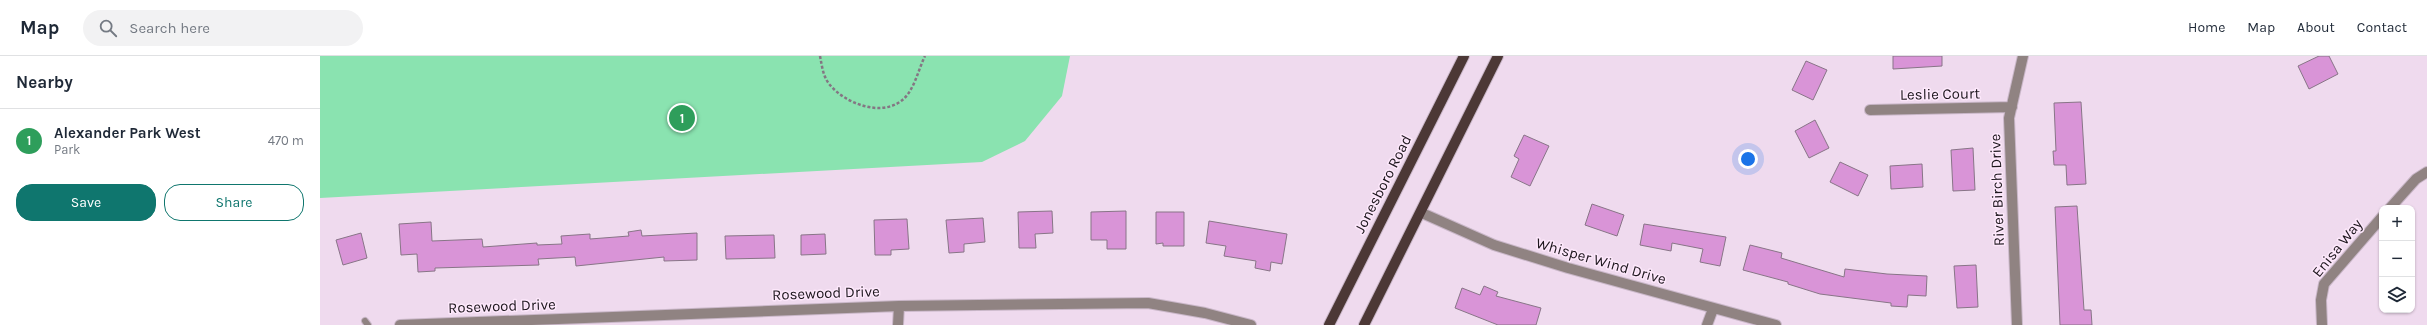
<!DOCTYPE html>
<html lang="en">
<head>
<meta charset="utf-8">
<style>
  body { margin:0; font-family:Karla,sans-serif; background:#f2f2f3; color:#1f2937 }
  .controls { position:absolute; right:12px; bottom:12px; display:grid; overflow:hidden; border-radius:8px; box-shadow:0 1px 3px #0004 }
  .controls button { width:36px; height:36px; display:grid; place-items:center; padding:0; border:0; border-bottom:1px solid #e0e1e3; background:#fff; color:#1f2937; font:20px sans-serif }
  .you { position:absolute; left:1428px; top:103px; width:14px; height:14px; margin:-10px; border:3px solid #fff; border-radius:50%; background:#1a73e8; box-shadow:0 0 0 6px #1a73e833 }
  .badge { display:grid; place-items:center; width:26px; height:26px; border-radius:50%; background:#0f766e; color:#fff; font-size:13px; font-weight:700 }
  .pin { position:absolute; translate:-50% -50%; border:2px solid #fff; box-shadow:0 1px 4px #0006 }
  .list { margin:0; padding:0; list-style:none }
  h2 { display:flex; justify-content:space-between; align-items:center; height:52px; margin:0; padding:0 16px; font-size:17px }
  h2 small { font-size:13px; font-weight:400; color:#747a83 }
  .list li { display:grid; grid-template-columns:26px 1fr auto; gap:12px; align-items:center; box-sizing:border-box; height:64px; padding:0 16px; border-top:1px solid #e0e1e3 }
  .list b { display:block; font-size:15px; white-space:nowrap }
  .list p { margin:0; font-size:13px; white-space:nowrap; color:#747a83 }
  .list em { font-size:13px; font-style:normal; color:#747a83 }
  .actions { display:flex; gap:8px; padding:12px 16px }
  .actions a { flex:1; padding:9px 0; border:1px solid #0f766e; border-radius:16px; text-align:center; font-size:14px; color:#0f766e }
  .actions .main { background:#0f766e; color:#fff }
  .icon { flex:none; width:22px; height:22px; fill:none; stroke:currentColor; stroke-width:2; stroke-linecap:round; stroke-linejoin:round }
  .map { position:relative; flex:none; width:2107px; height:269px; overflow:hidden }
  header { display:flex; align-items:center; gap:24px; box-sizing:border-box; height:56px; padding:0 20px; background:#fff; border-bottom:1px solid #e0e1e3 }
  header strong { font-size:19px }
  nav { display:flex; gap:22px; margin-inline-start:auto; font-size:14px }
  .search { width:280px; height:36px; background:#f2f2f3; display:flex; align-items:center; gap:10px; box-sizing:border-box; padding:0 14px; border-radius:22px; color:#747a83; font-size:15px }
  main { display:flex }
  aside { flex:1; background:#fff }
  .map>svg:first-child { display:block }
</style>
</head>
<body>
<header>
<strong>Map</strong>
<div class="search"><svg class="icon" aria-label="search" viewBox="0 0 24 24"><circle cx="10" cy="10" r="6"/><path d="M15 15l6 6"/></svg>Search here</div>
<nav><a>Home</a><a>Map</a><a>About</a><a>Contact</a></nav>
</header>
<main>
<aside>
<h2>Nearby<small></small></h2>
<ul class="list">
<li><span class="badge" style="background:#2e9e5b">1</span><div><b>Alexander Park West</b><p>Park</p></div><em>470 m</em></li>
</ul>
<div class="actions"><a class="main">Save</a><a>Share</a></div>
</aside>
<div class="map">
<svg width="2107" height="269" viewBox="0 0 2107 269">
  <rect width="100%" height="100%" fill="#efdaee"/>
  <!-- green -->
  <path fill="#8ae3b0" d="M0 0H750L742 40 705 85 662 106 0 142Z"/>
  <!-- building -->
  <path fill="#d994d7" stroke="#887587" d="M1573 0H1622V10L1573 13Z
    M1999 0H2009L2018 18 1989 33 1978 10Z
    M1486 5 1507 14 1493 44 1472 34Z
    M1761 46 1766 128 1747 129 1746 109H1734L1733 95H1736L1734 47Z
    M1495 64 1509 92 1489 102 1475 75Z
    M1204 79 1229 90 1210 130 1191 121 1199 103 1194 100Z
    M1653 92 1655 134 1633 135 1631 94Z
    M1520 106 1548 119 1538 140 1510 126Z
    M1602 108 1603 131 1571 133 1570 110Z
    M1272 148 1304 159 1297 180 1265 169Z
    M1757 150 1764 254H1771L1772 269H1740L1735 151Z
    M732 155 733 177 715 178 716 192H699L698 156Z
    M806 155V193H787V184H771V156Z
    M836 156H864V190H843V187L836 188Z
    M663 162 665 186 644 188V196L629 197 626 164Z
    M587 163 589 193 571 194V199H555L554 164Z
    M889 165 967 178 962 208 951 206 950 215 935 212 936 205 904 200 906 190 886 187Z
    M111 166 112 185 162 183 163 191 217 187V189L242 188 241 180 270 178V183L309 180 308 176 321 174 322 180 377 177V204L344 205V201L256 210 255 201 218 203 219 209 115 212V215L98 216 97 198 81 199 79 168Z
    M1324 168 1406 181 1400 210 1380 206 1383 193 1352 187 1351 195 1320 189Z
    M41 177 47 202 23 209 16 184Z
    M505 178 506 198 481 199V179Z
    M454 179 455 202 406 203 405 180Z
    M1430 189 1462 197 1461 202 1524 221 1525 213 1567 218 1607 220 1606 240 1588 239 1587 251 1571 250V247L1500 238 1468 228V226L1423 214Z
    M1656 209 1658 251 1637 252 1634 210Z
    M1164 230 1178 236 1176 240 1221 252 1216 269H1178L1135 252 1142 232 1160 239Z"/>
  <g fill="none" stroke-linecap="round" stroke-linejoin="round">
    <!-- service casing -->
    <g stroke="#c9b7c8" stroke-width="8">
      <path id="service" d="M45 265 48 269"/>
    </g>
    <!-- minor casing -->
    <g stroke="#c9b7c8" stroke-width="12">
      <path id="minor" d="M1550 54 1692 51
        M2070 152 2096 123 2107 116
        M1102 157 1174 189 1248 212 1456 269
        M80 269 579 250 828 247 885 257 931 269
        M578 269 579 250
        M1387 269 1393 253
        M1697 269 1689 62 1703 0
        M2002 269 2001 244 2004 228 2062 161"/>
    </g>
    <!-- primary casing -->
    <g stroke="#c9b7c8" stroke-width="12">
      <path id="primary" d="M1009 269 1144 0
        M1044 269 1178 0"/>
    </g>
    <!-- path -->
    <path stroke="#847683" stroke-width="2.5" stroke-dasharray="3 2" stroke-linecap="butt" d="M500 0C502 10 503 21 510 29 525 47 560 61 581 45 594 36 598 14 605 0"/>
    <!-- service -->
    <use href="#service" stroke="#908382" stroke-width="6"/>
    <!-- minor -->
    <use href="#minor" stroke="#908382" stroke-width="10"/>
    <!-- primary -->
    <use href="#primary" stroke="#4c3836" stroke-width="10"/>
  </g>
  <g text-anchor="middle" stroke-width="3" stroke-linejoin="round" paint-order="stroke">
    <!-- street labels -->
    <g font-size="15" fill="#1d161d" stroke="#fde8fb">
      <text transform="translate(1620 38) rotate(-1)" y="5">Leslie Court</text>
      <text transform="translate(1063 128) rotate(-63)" y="5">Jonesboro Road</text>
      <text transform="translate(1677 134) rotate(-92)" y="5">River Birch Drive</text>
      <text transform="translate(2017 192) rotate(-51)" y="5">Enisa Way</text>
      <text transform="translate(1281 205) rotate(16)" y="5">Whisper Wind Drive</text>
      <text transform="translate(506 237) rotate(-2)" y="5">Rosewood Drive</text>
      <text transform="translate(182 250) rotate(-2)" y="5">Rosewood Drive</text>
    </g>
  </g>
</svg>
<div class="controls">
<button>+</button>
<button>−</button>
<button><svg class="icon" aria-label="layers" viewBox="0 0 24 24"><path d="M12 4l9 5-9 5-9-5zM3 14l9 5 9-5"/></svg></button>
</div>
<div class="you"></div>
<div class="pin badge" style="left:362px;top:62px;background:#2e9e5b">1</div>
</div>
</main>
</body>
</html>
